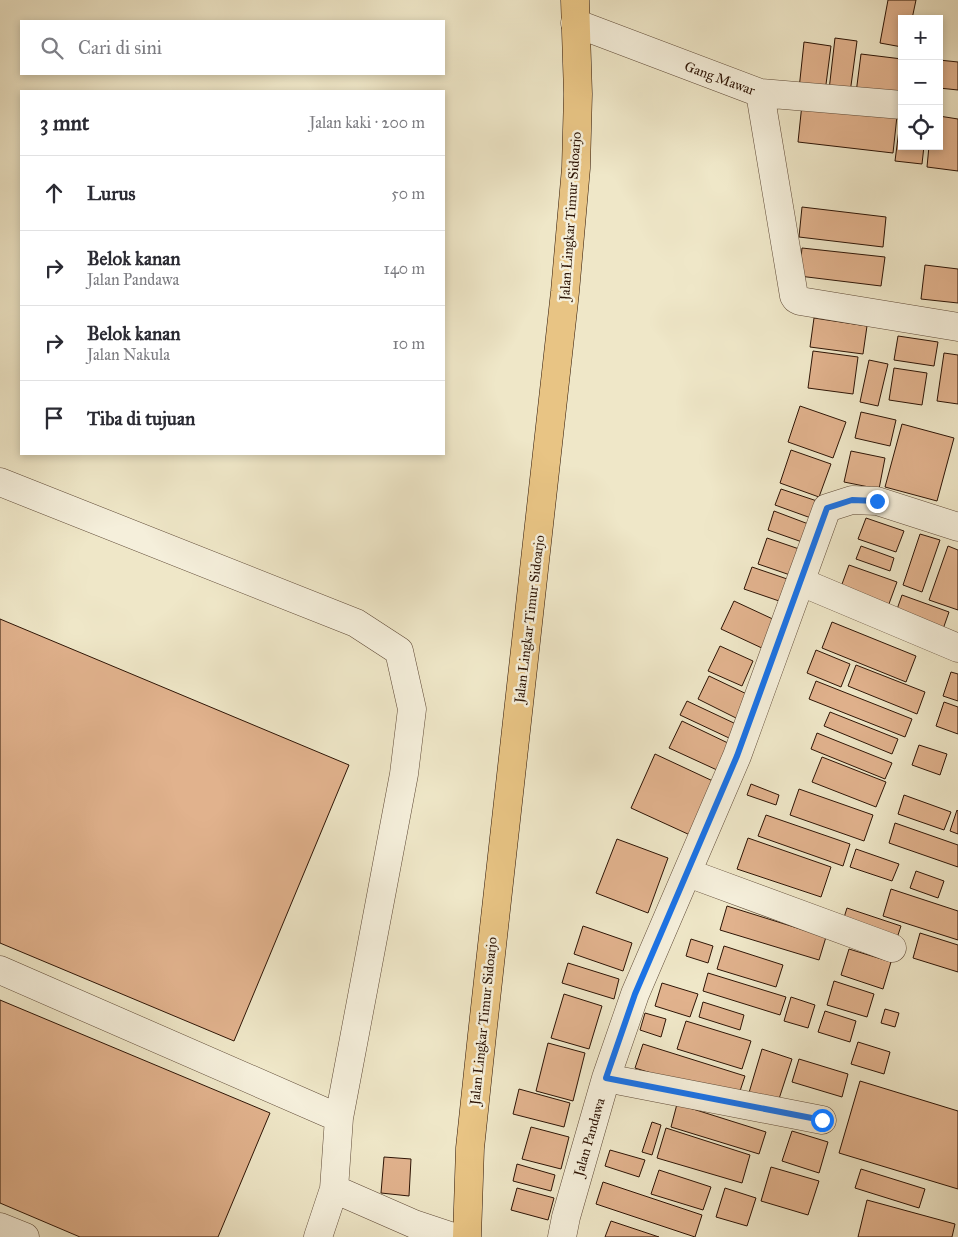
<!DOCTYPE html>
<html lang="id">
<head>
<meta charset="utf-8">
<style>
  body { margin:0; font-family:"IM FELL Great Primer",serif; background:#f2f2f3; color:#2b2b33 }
  .controls { position:absolute; right:15px; top:15px; display:grid; overflow:hidden; border-radius:0px; box-shadow:0 2px 8px #0003 }
  .controls button { width:45px; height:45px; display:grid; place-items:center; padding:0; border:0; border-bottom:1px solid #e1e1e2; background:#fff; color:#2b2b33; font:25px sans-serif }
  .stop { position:absolute; width:15px; height:15px; margin:-11px; border:4px solid #1a73e8; border-radius:50%; background:#fff }
  .stop.end { background:#1a73e8; border-color:#fff; box-shadow:0 1px 5px #0008 }
  .list { margin:0; padding:0; list-style:none }
  h2 { display:flex; justify-content:space-between; align-items:center; height:65px; margin:0; padding:0 20px; font-size:21px }
  h2 small { font-size:16px; font-weight:400; color:#7c7c81 }
  .list li { display:grid; grid-template-columns:32px 1fr auto; gap:15px; align-items:center; box-sizing:border-box; height:75px; padding:0 20px; border-top:1px solid #e1e1e2 }
  .list b { display:block; font-size:19px; white-space:nowrap }
  .list p { margin:0; font-size:16px; white-space:nowrap; color:#7c7c81 }
  .list em { font-size:16px; font-style:normal; color:#7c7c81 }
  .icon { flex:none; width:28px; height:28px; fill:none; stroke:currentColor; stroke-width:2; stroke-linecap:round; stroke-linejoin:round }
  .map { position:relative; flex:none; width:958px; height:1237px; overflow:hidden }
  .search { position:absolute; background:#fff; box-shadow:0 2px 8px #0003; left:20px; top:20px; width:425px; height:55px; display:flex; align-items:center; gap:12px; box-sizing:border-box; padding:0 18px; border-radius:0px; color:#7c7c81; font-size:19px }
  .panel { position:absolute; background:#fff; box-shadow:0 2px 8px #0003; left:20px; top:90px; width:425px; height:365px; border-radius:0px }
  .map>svg:first-child { display:block }
</style>
</head>
<body>
<div class="map">
<svg width="958" height="1237" viewBox="0 0 958 1237">
  <rect width="100%" height="100%" fill="#efe7c8"/>
  <filter id="stains"><feTurbulence type="fractalNoise" baseFrequency=".004" numOctaves="4"/><feColorMatrix values="0 0 0 0 .2 0 0 0 0 .09 0 0 0 0 .02 0 0 0 .5 -.17"/></filter>
  <radialGradient id="worn" r=".72"><stop offset=".6" stop-color="#630" stop-opacity="0"/><stop offset="1" stop-color="#630" stop-opacity=".3"/></radialGradient>
  <!-- building -->
  <path fill="#e1b28d" stroke="#2d1405" d="M888 0H916L912 19H902V47L880 43Z
    M835 38 857 41 850 93 829 90Z
    M804 42 831 46 825 92 799 89Z
    M861 54 902 59V98L856 93Z
    M939 60 958 62V90L939 88Z
    M802 104 897 116 893 153 798 142Z
    M901 114H902V146H924L922 164 895 161Z
    M939 116 958 119V171L927 167 929 146H939Z
    M802 207 886 217 883 247 799 237Z
    M802 248 885 257 881 286 799 276Z
    M925 265 958 269V303L921 299Z
    M814 318 867 326 863 354 810 347Z
    M898 336 938 342 934 366 894 360Z
    M813 351 858 357 853 394 808 388Z
    M944 353 958 355V404L937 401Z
    M869 360 888 364 878 406 860 402Z
    M894 368 927 373 922 405 889 400Z
    M800 406 846 422 833 458 788 442Z
    M861 412 896 420 890 446 855 438Z
    M902 424 954 438 937 501 885 487Z
    M791 450 831 464 819 497 780 483Z
    M851 451 885 458 879 489 844 482Z
    M781 489 817 501 811 518 775 505Z
    M774 511 811 525 805 543 768 530Z
    M866 518 904 531 896 552 858 539Z
    M920 534 940 540 922 592 903 585Z
    M767 538 805 551 796 577 758 564Z
    M861 546 894 558 890 571 856 559Z
    M948 546 958 550V610L929 600Z
    M849 565 897 582 886 612 838 595Z
    M752 567 793 581 785 603 744 589Z
    M902 595 949 612 942 632 895 615Z
    M734 601 777 621 764 649 721 629Z
    M0 619 349 765 234 1041 0 943Z
    M832 622 916 656 906 682 822 648Z
    M720 646 753 661 742 686 708 671Z
    M816 650 850 664 841 687 807 673Z
    M856 665 925 692 917 714 848 686Z
    M951 672 958 674V701L943 696Z
    M709 676 753 697 742 721 698 699Z
    M816 681 912 719 905 737 809 699Z
    M687 701 736 724 729 738 680 715Z
    M944 702 958 707V734L936 726Z
    M830 712 898 739 892 754 824 726Z
    M682 721 730 744 717 770 669 748Z
    M817 733 892 763 885 779 811 749Z
    M919 745 947 754 940 775 912 765Z
    M655 754 715 782 690 835 631 808Z
    M822 757 886 782 876 807 812 782Z
    M751 784 779 795 776 805 747 795Z
    M799 789 873 815 864 841 790 815Z
    M904 795 951 812 944 830 898 814Z
    M957 810 958 811V834L950 831Z
    M766 815 850 844 843 866 758 836Z
    M895 823 958 845V867L889 843Z
    M748 838 831 867 821 897 737 869Z
    M617 839 668 858 648 913 596 893Z
    M856 849 899 864 892 881 850 867Z
    M916 871 944 881 938 898 910 888Z
    M891 889 958 911V940L883 916Z
    M727 906 826 937 819 960 720 930Z
    M847 908 901 926 896 941 842 924Z
    M583 926 632 943 623 971 574 954Z
    M920 933 958 945V972L913 958Z
    M691 939 713 946 708 963 686 956Z
    M724 946 783 965 776 987 717 969Z
    M849 949 891 962 883 989 841 975Z
    M568 963 619 979 614 999 562 983Z
    M708 973 786 997 780 1015 703 991Z
    M834 981 874 994 867 1017 827 1005Z
    M662 983 698 994 690 1017 655 1006Z
    M564 994 602 1006 589 1049 551 1038Z
    M791 997 815 1005 808 1028 784 1021Z
    M0 1000 270 1113 218 1237H80L0 1203Z
    M703 1002 744 1015 740 1030 699 1017Z
    M885 1009 899 1013 895 1027 881 1023Z
    M825 1011 856 1021 850 1042 818 1032Z
    M645 1013 666 1019 661 1037 640 1030Z
    M686 1021 751 1041 742 1069 677 1049Z
    M858 1042 890 1052 884 1074 851 1064Z
    M548 1043 585 1053 573 1101 536 1091Z
    M643 1044 745 1076 737 1100 635 1068Z
    M762 1049 792 1059 777 1105 748 1096Z
    M799 1059 848 1074 842 1097 792 1082Z
    M860 1081 958 1111V1189L839 1153Z
    M519 1089 570 1103 564 1127 513 1114Z
    M677 1104 766 1132 759 1154 671 1127Z
    M652 1122 661 1125 652 1155 642 1152Z
    M531 1127 569 1137 561 1169 522 1159Z
    M666 1128 750 1155 742 1183 657 1158Z
    M792 1131 828 1142 819 1173 782 1161Z
    M610 1150 645 1160 639 1177 605 1166Z
    M384 1157 411 1159 409 1196 381 1193Z
    M517 1164 555 1175 551 1191 513 1181Z
    M771 1167 819 1181 808 1215 761 1201Z
    M861 1169 925 1189 919 1208 855 1188Z
    M659 1170 711 1187 703 1210 651 1194Z
    M603 1182 702 1215 695 1237 596 1204Z
    M517 1188 554 1198 548 1220 511 1210Z
    M725 1188 756 1198 747 1226 716 1217Z
    M867 1200 955 1224 952 1237H858Z
    M611 1221 659 1237H605Z"/>
  <g fill="none" stroke-linecap="round" stroke-linejoin="round">
    <!-- minor casing -->
    <g stroke="#5e4936" stroke-width="29">
      <path id="minor" d="M575 23 760 93 902 105
        M760 93 794 296 796 299 800 301 958 327
        M0 482 356 623 399 651 412 709 404 774 339 1118 334 1189 414 1224 453 1237
        M801 582 958 648
        M688 873 892 948
        M0 970 339 1118
        M606 1078 822 1120
        M0 1227 25 1237
        M318 1237 334 1189
        M562 1237 566 1217 606 1078 635 994 737 756 827 508 852 500 877 501 958 527"/>
    </g>
    <!-- major casing -->
    <g stroke="#2d1405" stroke-width="29">
      <path id="major" d="M467 1237 470 1148 482 1035 565 292 576 168 578 94 575 0"/>
    </g>
    <!-- minor -->
    <use href="#minor" stroke="#f5efdb" stroke-width="28"/>
    <!-- major -->
    <use href="#major" stroke="#e8c484" stroke-width="28"/>
  </g>
  <g fill="none" stroke-linecap="round" stroke-linejoin="round">
    <!-- route -->
    <path stroke="#1a73e8" stroke-width="6" d="M822 1120 606 1078 635 994 737 756 827 508 852 500 877 501"/>
  </g>
  <g text-anchor="middle" stroke-width="5" stroke-linejoin="round" paint-order="stroke">
    <!-- street labels -->
    <g font-size="14" fill="#2d1405" stroke="#f5efdb">
      <text transform="translate(720 78) rotate(20)" y="5">Gang Mawar</text>
      <text transform="translate(570 216) rotate(-86)" y="5">Jalan Lingkar Timur Sidoarjo</text>
      <text transform="translate(529 619) rotate(-83)" y="5">Jalan Lingkar Timur Sidoarjo</text>
      <text transform="translate(483 1021) rotate(-84)" y="5">Jalan Lingkar Timur Sidoarjo</text>
      <text transform="translate(589 1137) rotate(-74)" y="5">Jalan Pandawa</text>
    </g>
  </g>
  <rect width="100%" height="100%" filter="url(#stains)"/>
  <rect width="100%" height="100%" fill="url(#worn)"/>
</svg>
<div class="controls">
<button>+</button>
<button>−</button>
<button><svg class="icon" aria-label="locate" viewBox="0 0 24 24"><circle cx="12" cy="12" r="6"/><path d="M12 2v4M12 18v4M2 12h4M18 12h4"/></svg></button>
</div>
<div class="stop" style="left:822px;top:1120px"></div>
<div class="stop end" style="left:877px;top:501px"></div>
<div class="search"><svg class="icon" aria-label="search" viewBox="0 0 24 24"><circle cx="10" cy="10" r="6"/><path d="M15 15l6 6"/></svg>Cari di sini</div>
<section class="panel">
<h2>3 mnt<small>Jalan kaki · 200 m</small></h2>
<ul class="list">
<li><svg class="icon" aria-label="ahead" viewBox="0 0 24 24"><path d="M12 20V5M6 11l6-6 6 6"/></svg><div><b>Lurus</b></div><em>50 m</em></li>
<li><svg class="icon" aria-label="right" viewBox="0 0 24 24"><path d="M7 20v-9h11M14 6l5 5-5 5"/></svg><div><b>Belok kanan</b><p>Jalan Pandawa</p></div><em>140 m</em></li>
<li><svg class="icon" aria-label="right" viewBox="0 0 24 24"><path d="M7 20v-9h11M14 6l5 5-5 5"/></svg><div><b>Belok kanan</b><p>Jalan Nakula</p></div><em>10 m</em></li>
<li><svg class="icon" aria-label="arrive" viewBox="0 0 24 24"><path d="M6 21V4h12l-3 4 3 4H6"/></svg><div><b>Tiba di tujuan</b></div></li>
</ul>
</section>
</div>
</body>
</html>
